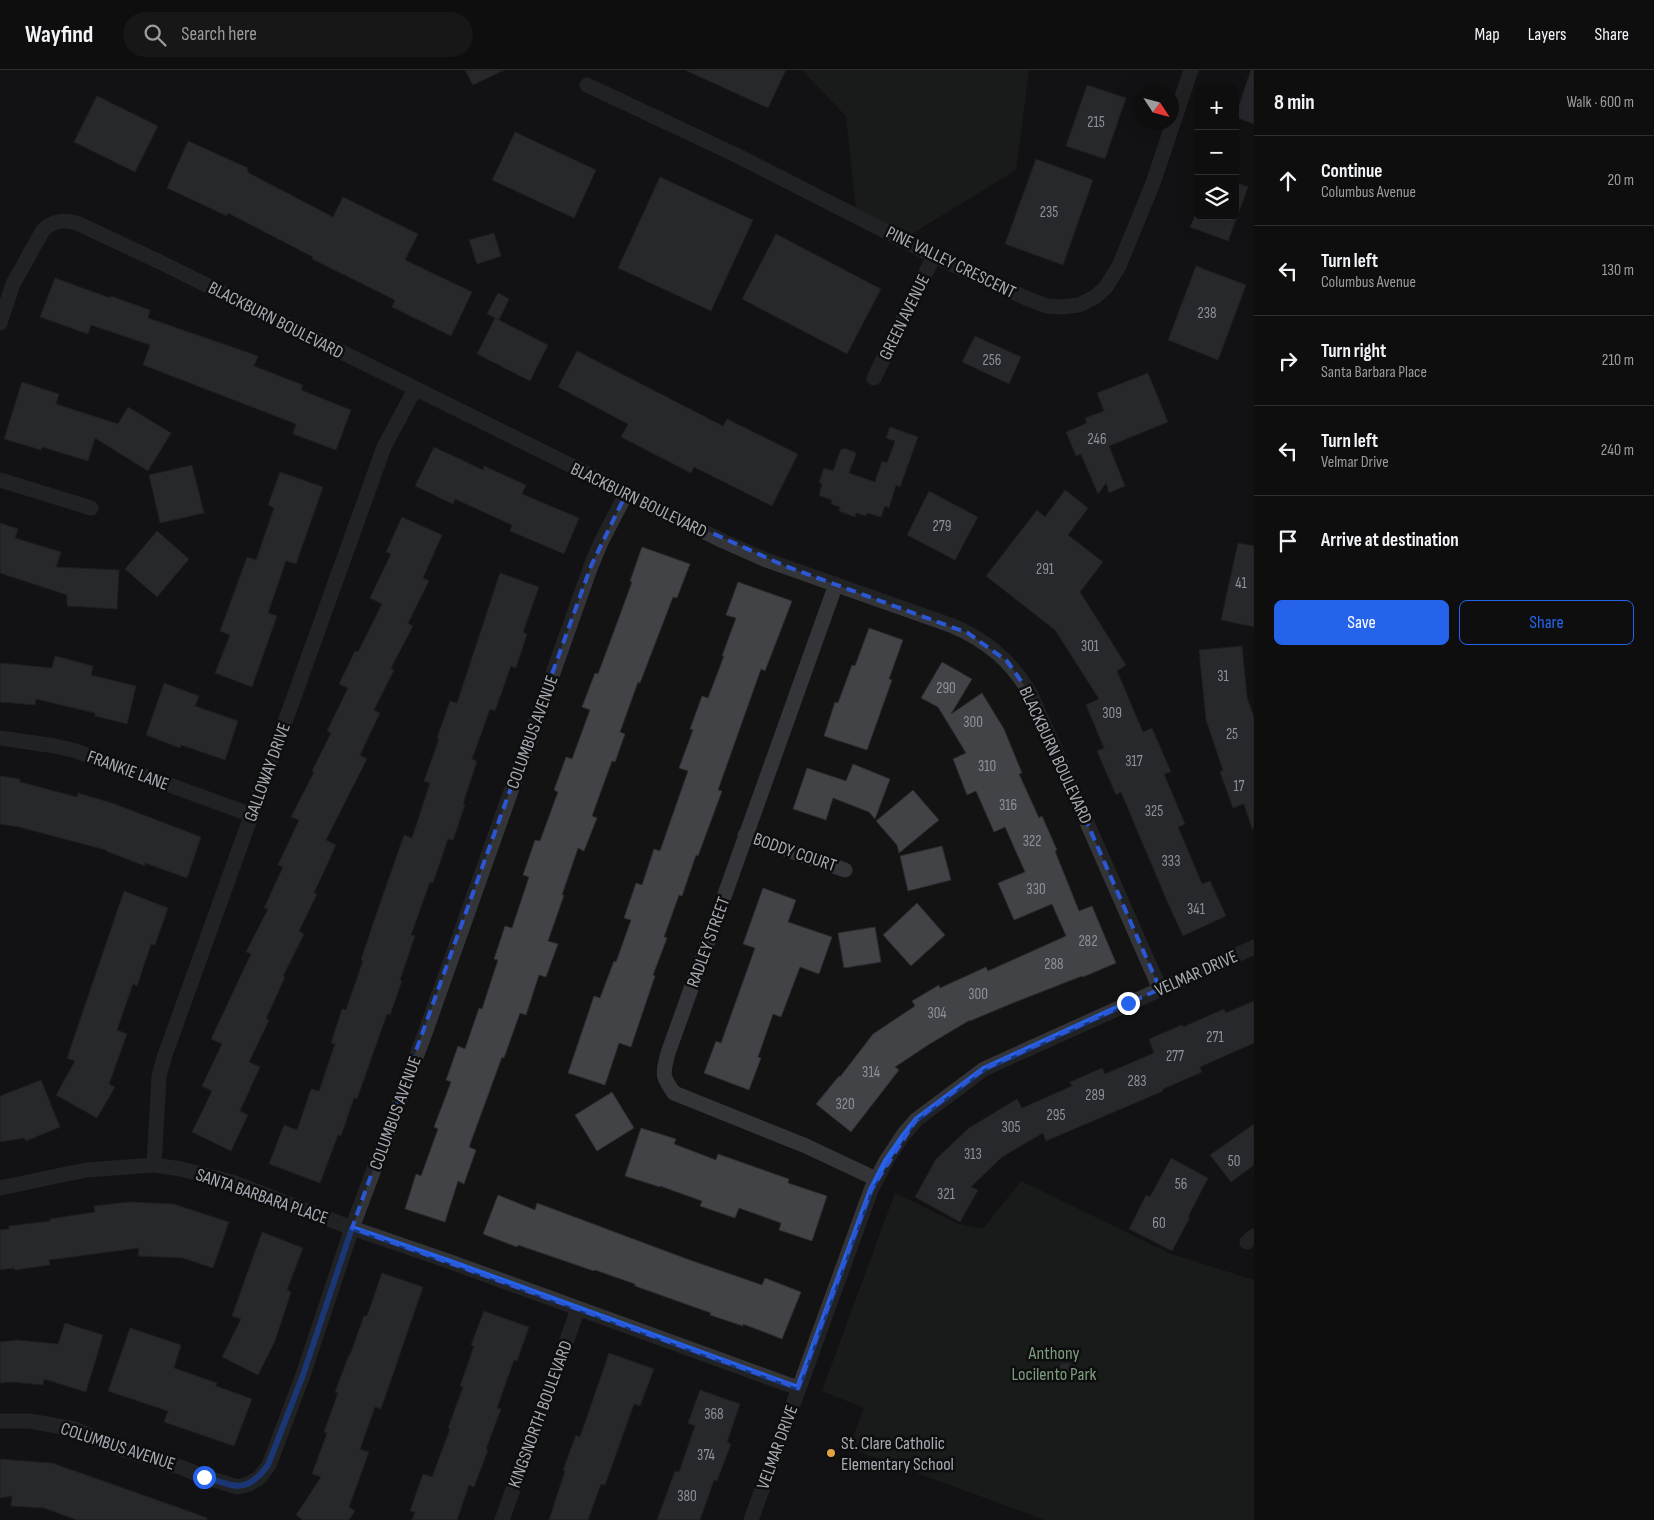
<!DOCTYPE html>
<html lang="en">
<head>
<meta charset="utf-8">
<style>
  body { margin:0; font-family:"Sofia Sans Condensed",sans-serif; background:#171718; color:#f1f3f6 }
  .controls { position:absolute; right:15px; top:15px; display:grid; overflow:hidden; border-radius:8px; box-shadow:0 5px 20px #0002 }
  .controls button { width:45px; height:45px; display:grid; place-items:center; padding:0; border:0; border-bottom:1px solid #2e2e2f; background:#0e0e0f; color:#f1f3f6; font:25px sans-serif }
  .compass { position:absolute; left:1134px; top:15px; width:45px; height:45px; border-radius:50%; background:#0e0e0f; box-shadow:0 5px 20px #0002; rotate:126deg }
  .stop { position:absolute; width:15px; height:15px; margin:-11px; border:4px solid #2563eb; border-radius:50%; background:#fff }
  .stop.end { background:#2563eb; border-color:#fff; box-shadow:0 1px 5px #0008 }
  .list { margin:0; padding:0; list-style:none }
  h2 { display:flex; justify-content:space-between; align-items:center; height:65px; margin:0; padding:0 20px; font-size:21px }
  h2 small { font-size:16px; font-weight:400; color:#9b9c9e }
  .list li { display:grid; grid-template-columns:32px 1fr auto; gap:15px; align-items:center; box-sizing:border-box; height:90px; padding:0 20px; border-top:1px solid #2e2e2f }
  .list b { display:block; font-size:19px; white-space:nowrap }
  .list p { margin:0; font-size:16px; white-space:nowrap; color:#9b9c9e }
  .list em { font-size:16px; font-style:normal; color:#9b9c9e }
  .actions { display:flex; gap:10px; padding:15px 20px }
  .actions a { flex:1; padding:11px 0; border:1px solid #2563eb; border-radius:8px; text-align:center; font-size:18px; color:#2563eb }
  .actions .main { background:#2563eb; color:#fff }
  .icon { flex:none; width:28px; height:28px; fill:none; stroke:currentColor; stroke-width:2; stroke-linecap:round; stroke-linejoin:round }
  .map { position:relative; flex:none; width:1254px; height:1450px; overflow:hidden }
  header { display:flex; align-items:center; gap:30px; box-sizing:border-box; height:70px; padding:0 25px; background:#0e0e0f; border-bottom:1px solid #2e2e2f }
  header strong { font-size:24px }
  nav { display:flex; gap:28px; margin-inline-start:auto; font-size:18px }
  .search { width:350px; height:45px; background:#171718; display:flex; align-items:center; gap:12px; box-sizing:border-box; padding:0 18px; border-radius:28px; color:#9b9c9e; font-size:19px }
  main { display:flex }
  aside { flex:1; background:#0e0e0f }
  .map>svg:first-child { display:block }
</style>
</head>
<body>
<header>
<strong>Wayfind</strong>
<div class="search"><svg class="icon" aria-label="search" viewBox="0 0 24 24"><circle cx="10" cy="10" r="6"/><path d="M15 15l6 6"/></svg>Search here</div>
<nav><a>Map</a><a>Layers</a><a>Share</a></nav>
</header>
<main>
<div class="map">
<svg width="1254" height="1450" viewBox="0 0 1254 1450">
  <rect width="100%" height="100%" fill="#131314"/>
  <!-- green -->
  <path fill="#202720" d="M802 0H1029L1016 100 910 165 857 150 846 46Z
    M1021 1111 1171 1184 1254 1210V1450H1045L849 1378 864 1338 822 1321 895 1123 959 1154 983 1159Z"/>
  <!-- building -->
  <path fill="#424347" stroke="#2d2d30" d="M465 0H504L473 15Z
    M685 0H786L768 38Z
    M1251 0H1254V54L1235 47Z
    M1087 15 1126 28 1105 89 1066 76Z
    M97 26 158 56 135 102 74 72Z
    M515 62 596 100 574 148 492 110Z
    M188 71 248 98 247 102 333 147 343 127 418 164 405 190 472 222 451 266 392 237 395 230 312 189 313 187 228 143 227 146 167 118Z
    M1036 89 1093 110 1063 195 1005 174Z
    M660 107 753 150 711 241 618 198Z
    M1235 112 1248 117 1228 171 1190 157 1195 146H1235Z
    M494 163 501 186 477 194 469 170Z
    M776 164 881 219 847 284 742 229Z
    M1196 196 1246 215 1218 290 1168 270Z
    M55 208 110 228 111 226 150 240 148 248 258 286 254 296 303 315 301 320 351 340 336 380 293 364 296 354 143 295 150 275 91 255 88 264 40 247Z
    M498 223 509 229 499 250 487 244Z
    M495 248 548 275 530 311 477 284Z
    M975 266 1021 287 1009 314 962 292Z
    M577 281 723 356 727 349 798 384 772 436 694 397 691 403 621 367 628 354 558 317Z
    M1148 303 1168 352 1109 376 1125 416 1109 423 1106 413 1098 424 1081 384 1076 386 1066 362 1087 353 1085 348 1104 341 1097 323Z
    M22 312 59 324 56 334 118 354 128 337 171 363 148 401 95 368 88 391 42 377 41 380 4 369Z
    M890 357 918 367 900 417 896 415 889 438 885 436 881 447 867 443 866 446 856 443 855 447 839 441 840 437 831 434 832 430 820 426 819 425 822 414 819 412 824 398 833 401 841 379 843 380V378L855 382 856 384 849 403 875 412 882 391 887 393 895 371 886 368Z
    M434 377 483 400 484 396 526 415 522 424 579 448 564 484 510 461 512 455 455 429 453 434 415 416Z
    M192 395 204 443 160 453 149 405Z
    M280 402 323 417 296 494 286 491 268 543 277 546 252 617 215 603 230 565 220 561 247 487 256 490 274 438 268 435Z
    M1065 420 1088 438 1068 465 1103 492 1080 522 1126 595 1117 601 1143 662 1152 658 1171 702 1164 704 1185 754 1178 757 1202 814 1210 811 1226 846 1183 866 1167 831 1121 722 1116 725 1097 681 1104 678 1086 635 1099 629 1055 560 986 506 1037 440 1045 447Z
    M929 421 978 447 955 490 907 465Z
    M402 447 442 465 423 508 429 511 408 553 413 556 391 598 394 600 374 640 380 643 360 685 367 689 326 770 336 775 314 823 317 824 299 861 304 864 283 906 285 907 266 949 269 950 249 992 260 997 240 1041 248 1045 231 1081 192 1062 212 1021 202 1016 222 974 211 969 251 884 246 882 268 839 264 838 283 797 278 795 299 750 291 747 314 702 312 701 331 663 327 661 348 618 339 614 355 581 358 582 382 534 370 528 391 484 386 482Z
    M0 453 18 459 15 468 61 482 56 497 119 500 117 539 67 536V525L0 503Z
    M157 461 189 489 157 527 125 499Z
    M1238 473 1254 476V557L1221 550Z
    M642 477 690 494 677 528 673 527 640 613 638 612 620 662 625 664 615 692 612 691 592 746 597 748 584 781 578 778 562 825H564L548 871 558 874 546 907 539 905 526 945 520 943 504 988 502 987 469 1077 476 1080 464 1114 458 1111 445 1152 405 1139 416 1104 421 1106 438 1059 434 1057 451 1012 446 1010 458 976 465 979 479 938 482 939 498 890 494 889 505 856 512 858 529 807 523 805 535 770 540 771 558 722 554 720 566 687 572 689 590 640 582 637 595 603 598 604 617 553 632 512 630 511Z
    M500 503 539 517 523 562 527 564 516 598 511 596 495 641 490 639 472 689 477 691 463 734 465 735 453 770 448 769 433 813 430 812 411 865 415 866 400 910 402 911 390 945 387 944 357 1029 354 1028 341 1066 338 1065 320 1113 269 1094 284 1055 297 1060 311 1019 319 1021 335 974 331 973 342 939 346 940 363 891 361 890 376 845 404 765 412 768 430 713 424 711 439 669 437 668 450 631 457 633Z
    M738 512 792 531 765 601 761 599 718 720 722 721 698 786 696 785 682 826 679 825 664 867 667 868 653 905 655 906 631 977 619 973 605 1015 568 1003 594 926 600 928 614 891 616 892 631 850 624 848 636 813 642 815 654 779 660 781 688 701 679 698 693 660 690 659 702 626 708 628 724 586H722L736 548 726 545Z
    M869 558 903 570 889 609 892 610 867 680 824 666 835 632 838 633 852 595 855 596Z
    M1242 576 1247 627 1254 648V758L1252 759 1244 734 1233 738 1220 702 1223 700 1206 650 1199 580Z
    M55 586 93 596 91 605 136 616 127 654 95 646V643L36 629 35 635 0 632V593L52 598Z
    M942 592 972 609 951 644 982 623 1004 659 1022 703 1019 704 1039 748 1042 746 1057 780 1055 781 1079 841 1092 836 1116 893 1083 907 1082 906 1008 935 970 951V950L928 975 895 997 899 1000 851 1062 816 1034 839 1006 840 1007 873 964 915 936 912 931 939 915 940 918 986 897 988 901 1066 866 1052 834 1014 850 998 813 1025 802 1005 757 994 762 976 721 967 725 953 689 966 683 938 637 921 628Z
    M164 613 199 626 195 636 238 651 225 690 181 675 180 678 146 665Z
    M853 694 890 709 875 749 869 742 833 728 826 750 793 739 807 698 846 711Z
    M0 706 20 709V712L77 727 78 723 112 733 201 767 187 808 145 793V796L106 781V780L19 757 0 754Z
    M913 720 939 750 899 783 897 775 876 751Z
    M942 776 951 810 908 821 900 786Z
    M763 818 796 830 788 852 832 867 819 904 800 897 781 947 773 944 758 987 761 988 749 1020 704 1003 716 971 721 973 755 878 743 874Z
    M124 821 168 838 155 875 151 874 137 916 133 914 117 960 127 964 109 1014 115 1017 97 1048 56 1025 75 991 67 988Z
    M917 833 945 865 911 896 883 865Z
    M875 857 881 892 844 898 838 863Z
    M1254 931V973L1200 997 1202 1002 1163 1019V1021L1046 1071 1043 1063 1002 1087 971 1117 978 1120 960 1152 915 1127 936 1089 969 1058 1017 1029 1022 1038 1072 1016 1070 1012 1102 998 1105 1004 1154 983 1149 969 1182 955 1183 957 1224 939 1226 943Z
    M41 1010 60 1057 26 1071 24 1068 0 1072V1026Z
    M612 1022 634 1058 597 1081 575 1045Z
    M1254 1054V1095L1231 1112 1210 1085Z
    M641 1058 676 1069 674 1074 716 1090 718 1084 789 1109 788 1113 827 1126 812 1171 779 1160 781 1153 739 1138 735 1148 700 1136 702 1131 660 1116V1117L625 1106Z
    M1171 1088 1208 1108 1188 1147H1190L1172 1181 1129 1159 1146 1125 1150 1127Z
    M498 1125 535 1140 537 1133 687 1189 762 1215 765 1208 801 1222 782 1269 743 1254V1256L710 1245 711 1243 635 1216V1214L595 1200 594 1201 518 1175 517 1177 483 1164Z
    M129 1132 173 1134 229 1152 213 1198 183 1188 138 1186 139 1178 49 1190 50 1195 15 1200 14 1198 0 1200V1160L9 1159V1156L50 1151V1149L95 1142 94 1136Z
    M262 1162 303 1178 287 1220 291 1222 275 1271 258 1305 222 1287 241 1249 232 1246Z
    M382 1203 423 1217 381 1339 375 1337 360 1379 369 1382 349 1437 355 1441 349 1450H303L296 1445 321 1407 312 1404 327 1363 324 1362 338 1323 335 1322 349 1285H350L364 1246H367Z
    M484 1241 529 1257 517 1291 514 1290 497 1338 501 1339 486 1379 488 1380 474 1417 469 1415 457 1450H412L415 1442 410 1441 423 1404 432 1407 450 1359 448 1358 463 1317 460 1316 474 1276 471 1275Z
    M65 1253 103 1265 86 1322 44 1309 43 1315 12 1312 0 1313V1272L17 1270 58 1274Z
    M130 1258 181 1275 174 1298 217 1313 216 1316 252 1329 234 1376 164 1352 168 1341 108 1321Z
    M609 1283 654 1299 640 1336 634 1334 605 1415 601 1414 588 1450H549L565 1401 563 1400 576 1365 580 1367Z
    M1062 1293H1070L1073 1301 1069 1307H1061L1057 1300Z
    M700 1320 740 1334 727 1372 731 1374 717 1411 714 1410 700 1450H657L675 1401 679 1402 695 1356 688 1353Z
    M0 1389 52 1393 174 1436 207 1448V1450H77L44 1438 11 1436 12 1426 0 1428Z"/>
  <g fill="none" stroke-linecap="round" stroke-linejoin="round">
    <!-- street -->
    <path stroke="#343539" stroke-width="15" d="M587 15 736 85 934 186 1026 228 1047 236 1061 237 1079 235 1095 227 1106 217 1119 196 1153 113 1191 0
      M0 253 13 214 43 160C54 150 65 149 79 154L160 192 723 471 766 490 953 556C988 571 1012 592 1031 625L1160 919
      M874 308 934 186
      M0 410 91 438
      M836 514 668 983C663 1004 661 1005 674 1023L806 1076 876 1109
      M0 668 55 676 76 681 252 745
      M745 765 845 800
      M154 1095 159 1006 165 985 384 377 415 319
      M0 1118 86 1100 154 1095 181 1099 232 1112 352 1158 448 1191 798 1318
      M1247 1172 1254 1166
      M0 1351H30L74 1359 122 1379 183 1398 204 1407 238 1417 249 1414 259 1408 269 1395 303 1305 352 1158 425 963 591 496 601 472 626 424
      M502 1450 578 1239
      M751 1450 871 1120 886 1091 903 1065 916 1050 984 999 1254 877"/>
  </g>
  <g fill="none" stroke-linecap="round" stroke-linejoin="round">
    <!-- route -->
    <path stroke="#2563eb" stroke-width="6" d="M204 1407C235 1416 246 1425 268 1395L303 1305 352 1158 448 1191 798 1318 871 1120 886 1091 904 1065 916 1050 984 999 1128 933"/>
  </g>
  <!-- marked area -->
  <path d="M0 0H1254V1450H0ZM626 424 785 496 968 563 1007 591 1031 625 1160 919 984 999 916 1050 871 1120 798 1318 352 1158 591 496Z" fill="#131314" fill-opacity=".55" fill-rule="evenodd"/>
  <path fill="none" stroke="#2b57d4" stroke-width="4" stroke-dasharray="10 6" stroke-linejoin="round" d="M626 424 785 496 968 563 1007 591 1031 625 1160 919 984 999 916 1050 871 1120 798 1318 352 1158 591 496Z"/>
  <!-- markers -->
  <circle fill="#e1a23f" stroke="#0e0e0f" stroke-width="2" cx="831" cy="1383" r="5"/>
  <g text-anchor="middle" stroke-width="5" stroke-linejoin="round" paint-order="stroke">
    <!-- number labels -->
    <g font-size="15" fill="#8d9199">
      <text x="1096" y="57">215</text>
      <text x="1049" y="147">235</text>
      <text x="1207" y="248">238</text>
      <text x="992" y="295">256</text>
      <text x="1097" y="374">246</text>
      <text x="942" y="461">279</text>
      <text x="1045" y="504">291</text>
      <text x="1241" y="518">41</text>
      <text x="1090" y="581">301</text>
      <text x="1223" y="611">31</text>
      <text x="946" y="623">290</text>
      <text x="1112" y="648">309</text>
      <text x="973" y="657">300</text>
      <text x="1232" y="669">25</text>
      <text x="1134" y="696">317</text>
      <text x="987" y="701">310</text>
      <text x="1239" y="721">17</text>
      <text x="1008" y="740">316</text>
      <text x="1154" y="746">325</text>
      <text x="1032" y="776">322</text>
      <text x="1171" y="796">333</text>
      <text x="1036" y="824">330</text>
      <text x="1196" y="844">341</text>
      <text x="1088" y="876">282</text>
      <text x="1054" y="899">288</text>
      <text x="978" y="929">300</text>
      <text x="937" y="948">304</text>
      <text x="1215" y="972">271</text>
      <text x="1175" y="991">277</text>
      <text x="871" y="1007">314</text>
      <text x="1137" y="1016">283</text>
      <text x="1095" y="1030">289</text>
      <text x="845" y="1039">320</text>
      <text x="1056" y="1050">295</text>
      <text x="1011" y="1062">305</text>
      <text x="973" y="1089">313</text>
      <text x="1234" y="1096">50</text>
      <text x="1181" y="1119">56</text>
      <text x="946" y="1129">321</text>
      <text x="1159" y="1158">60</text>
      <text x="714" y="1349">368</text>
      <text x="706" y="1390">374</text>
      <text x="687" y="1431">380</text>
    </g>
    <!-- street labels -->
    <g font-size="18" fill="#a6abb4" stroke="#0e0e0f">
      <text transform="translate(951 192) rotate(26)" y="6">PINE VALLEY CRESCENT</text>
      <text transform="translate(904 247) rotate(-64)" y="6">GREEN AVENUE</text>
      <text transform="translate(276 250) rotate(27)" y="6">BLACKBURN BOULEVARD</text>
      <text transform="translate(639 430) rotate(26)" y="6">BLACKBURN BOULEVARD</text>
      <text transform="translate(532 662) rotate(-70)" y="6">COLUMBUS AVENUE</text>
      <text transform="translate(1056 685) rotate(65)" y="6">BLACKBURN BOULEVARD</text>
      <text transform="translate(128 700) rotate(20)" y="6">FRANKIE LANE</text>
      <text transform="translate(267 702) rotate(-70)" y="6">GALLOWAY DRIVE</text>
      <text transform="translate(795 782) rotate(19)" y="6">BODDY COURT</text>
      <text transform="translate(708 872) rotate(-70)" y="6">RADLEY STREET</text>
      <text transform="translate(1196 903) rotate(-24)" y="6">VELMAR DRIVE</text>
      <text transform="translate(395 1043) rotate(-70)" y="6">COLUMBUS AVENUE</text>
      <text transform="translate(262 1126) rotate(19)" y="6">SANTA BARBARA PLACE</text>
      <text transform="translate(540 1344) rotate(-70)" y="6">KINGSNORTH BOULEVARD</text>
      <text transform="translate(118 1376) rotate(18)" y="6">COLUMBUS AVENUE</text>
      <text transform="translate(777 1377) rotate(-70)" y="6">VELMAR DRIVE</text>
    </g>
    <!-- park labels -->
    <g font-size="18" fill="#7e9d7f" stroke="#0e0e0f">
      <text x="1054" y="1289">Anthony<tspan x="1054" dy="21">Locilento Park</tspan></text>
    </g>
    <!-- poi labels -->
    <g font-size="18" fill="#a6abb4" stroke="#0e0e0f" text-anchor="start">
      <text x="841" y="1379">St. Clare Catholic<tspan x="841" dy="21">Elementary School</tspan></text>
    </g>
  </g>
</svg>
<div class="controls">
<button>+</button>
<button>−</button>
<button><svg class="icon" aria-label="layers" viewBox="0 0 24 24"><path d="M12 4l9 5-9 5-9-5zM3 14l9 5 9-5"/></svg></button>
</div>
<svg class="compass" viewBox="-18 -18 36 36"><path d="M0-13l5 13h-10z" fill="#e53935"/><path d="M0 13l5-13h-10z" fill="#9b9c9e"/></svg>
<div class="stop" style="left:204px;top:1407px"></div>
<div class="stop end" style="left:1128px;top:933px"></div>
</div>
<aside>
<h2>8 min<small>Walk · 600 m</small></h2>
<ul class="list">
<li><svg class="icon" aria-label="ahead" viewBox="0 0 24 24"><path d="M12 20V5M6 11l6-6 6 6"/></svg><div><b>Continue</b><p>Columbus Avenue</p></div><em>20 m</em></li>
<li><svg class="icon" aria-label="left" viewBox="0 0 24 24"><path d="M17 20v-9H6M10 6l-5 5 5 5"/></svg><div><b>Turn left</b><p>Columbus Avenue</p></div><em>130 m</em></li>
<li><svg class="icon" aria-label="right" viewBox="0 0 24 24"><path d="M7 20v-9h11M14 6l5 5-5 5"/></svg><div><b>Turn right</b><p>Santa Barbara Place</p></div><em>210 m</em></li>
<li><svg class="icon" aria-label="left" viewBox="0 0 24 24"><path d="M17 20v-9H6M10 6l-5 5 5 5"/></svg><div><b>Turn left</b><p>Velmar Drive</p></div><em>240 m</em></li>
<li><svg class="icon" aria-label="arrive" viewBox="0 0 24 24"><path d="M6 21V4h12l-3 4 3 4H6"/></svg><div><b>Arrive at destination</b></div></li>
</ul>
<div class="actions"><a class="main">Save</a><a>Share</a></div>
</aside>
</main>
</body>
</html>
